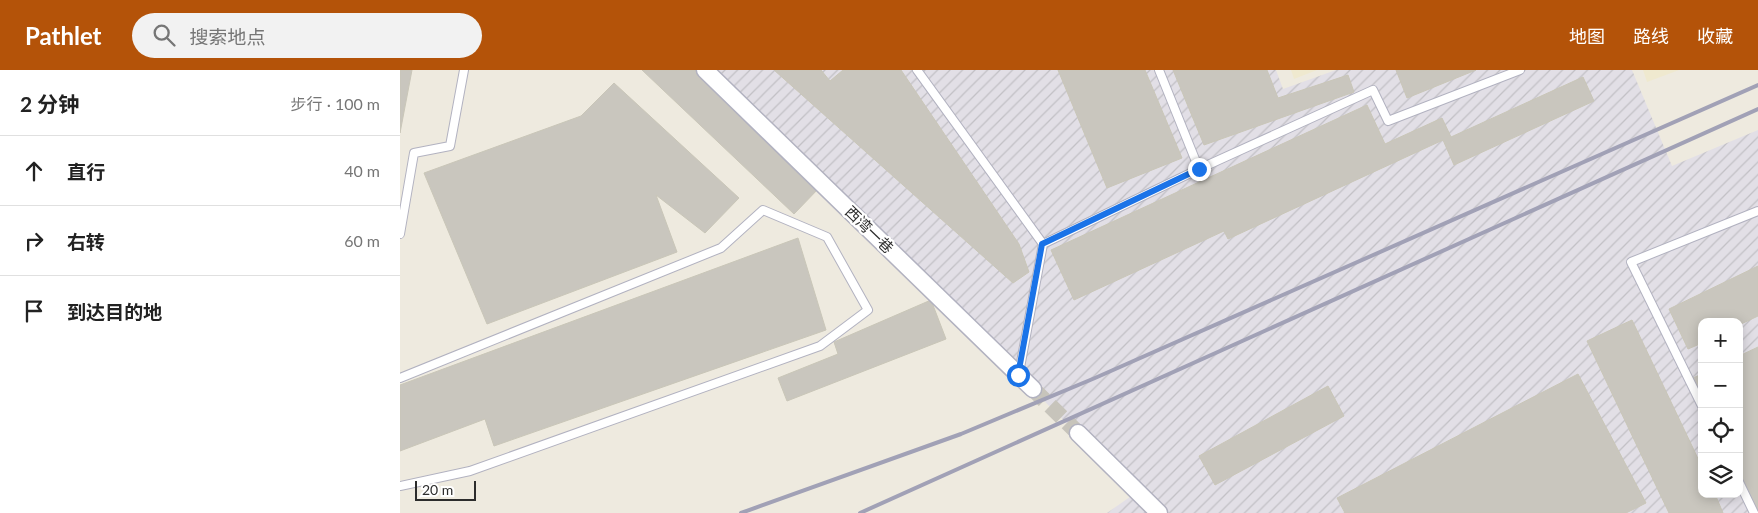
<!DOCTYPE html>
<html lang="zh">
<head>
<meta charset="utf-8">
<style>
  body { margin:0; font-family:Lato,"Noto Sans SC",sans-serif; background:#f2f2f2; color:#222 }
  .controls { position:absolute; right:15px; bottom:15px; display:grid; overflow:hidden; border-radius:10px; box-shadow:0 2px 12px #0003 }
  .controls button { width:45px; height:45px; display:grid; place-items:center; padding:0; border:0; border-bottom:1px solid #e0e0e0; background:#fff; color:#222; font:25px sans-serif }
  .scale { position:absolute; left:15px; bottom:12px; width:61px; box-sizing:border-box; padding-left:5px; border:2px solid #2c2c2c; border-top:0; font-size:14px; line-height:18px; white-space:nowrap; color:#2c2c2c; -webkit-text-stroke:4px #fff; paint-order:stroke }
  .stop { position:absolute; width:15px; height:15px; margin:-11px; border:4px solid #1a73e8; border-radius:50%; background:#fff }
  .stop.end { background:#1a73e8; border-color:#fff; box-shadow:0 1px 5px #0008 }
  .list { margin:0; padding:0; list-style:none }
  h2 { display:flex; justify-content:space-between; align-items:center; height:65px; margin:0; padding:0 20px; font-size:21px }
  h2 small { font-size:16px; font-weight:400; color:#767676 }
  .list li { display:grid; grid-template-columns:32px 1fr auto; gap:15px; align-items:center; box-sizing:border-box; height:70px; padding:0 20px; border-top:1px solid #e0e0e0 }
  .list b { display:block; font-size:19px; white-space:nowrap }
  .list em { font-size:16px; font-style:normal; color:#767676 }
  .icon { flex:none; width:28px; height:28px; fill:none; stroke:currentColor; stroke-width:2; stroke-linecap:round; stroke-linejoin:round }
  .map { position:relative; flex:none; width:1358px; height:443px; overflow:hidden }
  header { display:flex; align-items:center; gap:30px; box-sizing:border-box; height:70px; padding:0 25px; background:#b45309; color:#fff }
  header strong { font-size:24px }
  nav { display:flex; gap:28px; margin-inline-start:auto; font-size:18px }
  .search { width:350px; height:45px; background:#f2f2f2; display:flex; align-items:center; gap:12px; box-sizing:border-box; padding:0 18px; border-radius:28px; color:#767676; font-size:19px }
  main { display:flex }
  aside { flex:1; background:#fff }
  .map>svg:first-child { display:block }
</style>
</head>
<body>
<header>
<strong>Pathlet</strong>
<div class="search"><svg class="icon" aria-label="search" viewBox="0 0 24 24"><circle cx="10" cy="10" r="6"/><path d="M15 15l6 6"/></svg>搜索地点</div>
<nav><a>地图</a><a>路线</a><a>收藏</a></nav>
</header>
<main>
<aside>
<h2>2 分钟<small>步行 · 100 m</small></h2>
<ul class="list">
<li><svg class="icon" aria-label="ahead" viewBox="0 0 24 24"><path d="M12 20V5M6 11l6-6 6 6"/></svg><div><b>直行</b></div><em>40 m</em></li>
<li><svg class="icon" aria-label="right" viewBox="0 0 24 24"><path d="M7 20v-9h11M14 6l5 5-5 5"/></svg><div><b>右转</b></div><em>60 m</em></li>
<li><svg class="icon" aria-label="arrive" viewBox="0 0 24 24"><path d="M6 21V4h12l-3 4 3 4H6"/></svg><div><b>到达目的地</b></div></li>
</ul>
</aside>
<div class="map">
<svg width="1358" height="443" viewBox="0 0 1358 443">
  <defs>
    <pattern id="industrial-furrows" width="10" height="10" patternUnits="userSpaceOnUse" patternTransform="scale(1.25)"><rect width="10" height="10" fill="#e2dfe6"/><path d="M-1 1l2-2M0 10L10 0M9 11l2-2" fill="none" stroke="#c2c0c5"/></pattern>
  </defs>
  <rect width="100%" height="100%" fill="#eeeadf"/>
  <!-- industrial -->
  <path fill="url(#industrial-furrows)" fill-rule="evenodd" d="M306 0H876L883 19 936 0H1232L1272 96 1358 60V443H707L737 422ZM1302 252H1339V424H1302Z"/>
  <!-- education -->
  <path fill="#efe9cf" d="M891 0H917L894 9Z
    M1243 0H1279L1247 12Z"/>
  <!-- building -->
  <path fill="#c9c6be" stroke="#c9c6b8" d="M0 0H12L0 63Z
    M242 0H297L420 117 394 144Z
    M374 0H421L430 11 443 0H501L619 174 629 202 613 213Z
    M658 0H745L782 88 707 118Z
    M773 0H867L878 28 948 5 954 22 804 75Z
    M996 0H1076L1007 28Z
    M1183 7 1194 31 1054 95 1043 70 828 169 824 161 674 230 651 180 967 35 985 74 1042 48 1051 67Z
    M214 13 339 128 305 163 256 125 277 182 87 254 24 103 181 46Z
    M398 168 426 260 94 376 85 349 0 381V315Z
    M1358 196V246L1339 255V252H1302V273L1288 279 1269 239Z
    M531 230 546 269 387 331 378 308 438 284 434 272Z
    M1232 250 1302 397V424H1315L1323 443H1269L1187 271Z
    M1358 277V443L1339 404V286Z
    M1178 304 1246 433 1226 443H945L937 428Z
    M1302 304V326L1293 308Z
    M928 316 944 346 815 415 799 386Z"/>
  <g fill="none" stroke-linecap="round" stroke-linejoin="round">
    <!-- street-tunnel -->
    <path stroke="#c7c4bb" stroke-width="16" stroke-dasharray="16 8" stroke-linecap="butt" d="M633 319 678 363"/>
    <!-- lane casing -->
    <g stroke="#b2b2c0" stroke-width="10">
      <path id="lane" d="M517 0 643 174 619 303
        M799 99 973 20 988 51 1120 0
        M0 164 14 83 50 76 64 0
        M643 174 799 99 759 0
        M0 308 321 178 363 140 427 167 468 240 420 276 70 401 0 416
        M1302 336 1231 192 1358 141
        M1339 412 1354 443"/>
    </g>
    <!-- street casing -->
    <g stroke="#b2b2c0" stroke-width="19">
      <path id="street" d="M305 0 633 319
        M678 363 759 443"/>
    </g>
    <!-- lane -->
    <use href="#lane" stroke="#fff" stroke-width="8"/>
    <!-- street -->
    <use href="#street" stroke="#fff" stroke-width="16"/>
    <!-- rail -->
    <path stroke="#a1a1b6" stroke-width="4" d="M341 443 561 364 695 308 1358 15
      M460 443 1358 39"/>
  </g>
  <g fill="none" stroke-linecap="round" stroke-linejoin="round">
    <!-- route -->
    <path stroke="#1a73e8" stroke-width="6" d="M618 305 642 174 799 99"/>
  </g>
  <g text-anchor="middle" stroke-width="4.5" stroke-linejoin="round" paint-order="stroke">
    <!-- street labels -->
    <g font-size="15" fill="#2c2c2c" stroke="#fff">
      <text transform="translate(469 160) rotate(44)" y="5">西湾一巷</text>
    </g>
  </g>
</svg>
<div class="controls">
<button>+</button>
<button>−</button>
<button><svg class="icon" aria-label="locate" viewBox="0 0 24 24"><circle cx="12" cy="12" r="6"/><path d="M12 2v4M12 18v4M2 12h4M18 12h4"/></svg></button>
<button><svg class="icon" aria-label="layers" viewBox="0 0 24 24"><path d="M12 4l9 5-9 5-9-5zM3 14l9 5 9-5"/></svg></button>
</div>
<div class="scale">20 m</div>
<div class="stop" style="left:618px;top:305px"></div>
<div class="stop end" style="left:799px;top:99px"></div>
</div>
</main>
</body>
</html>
